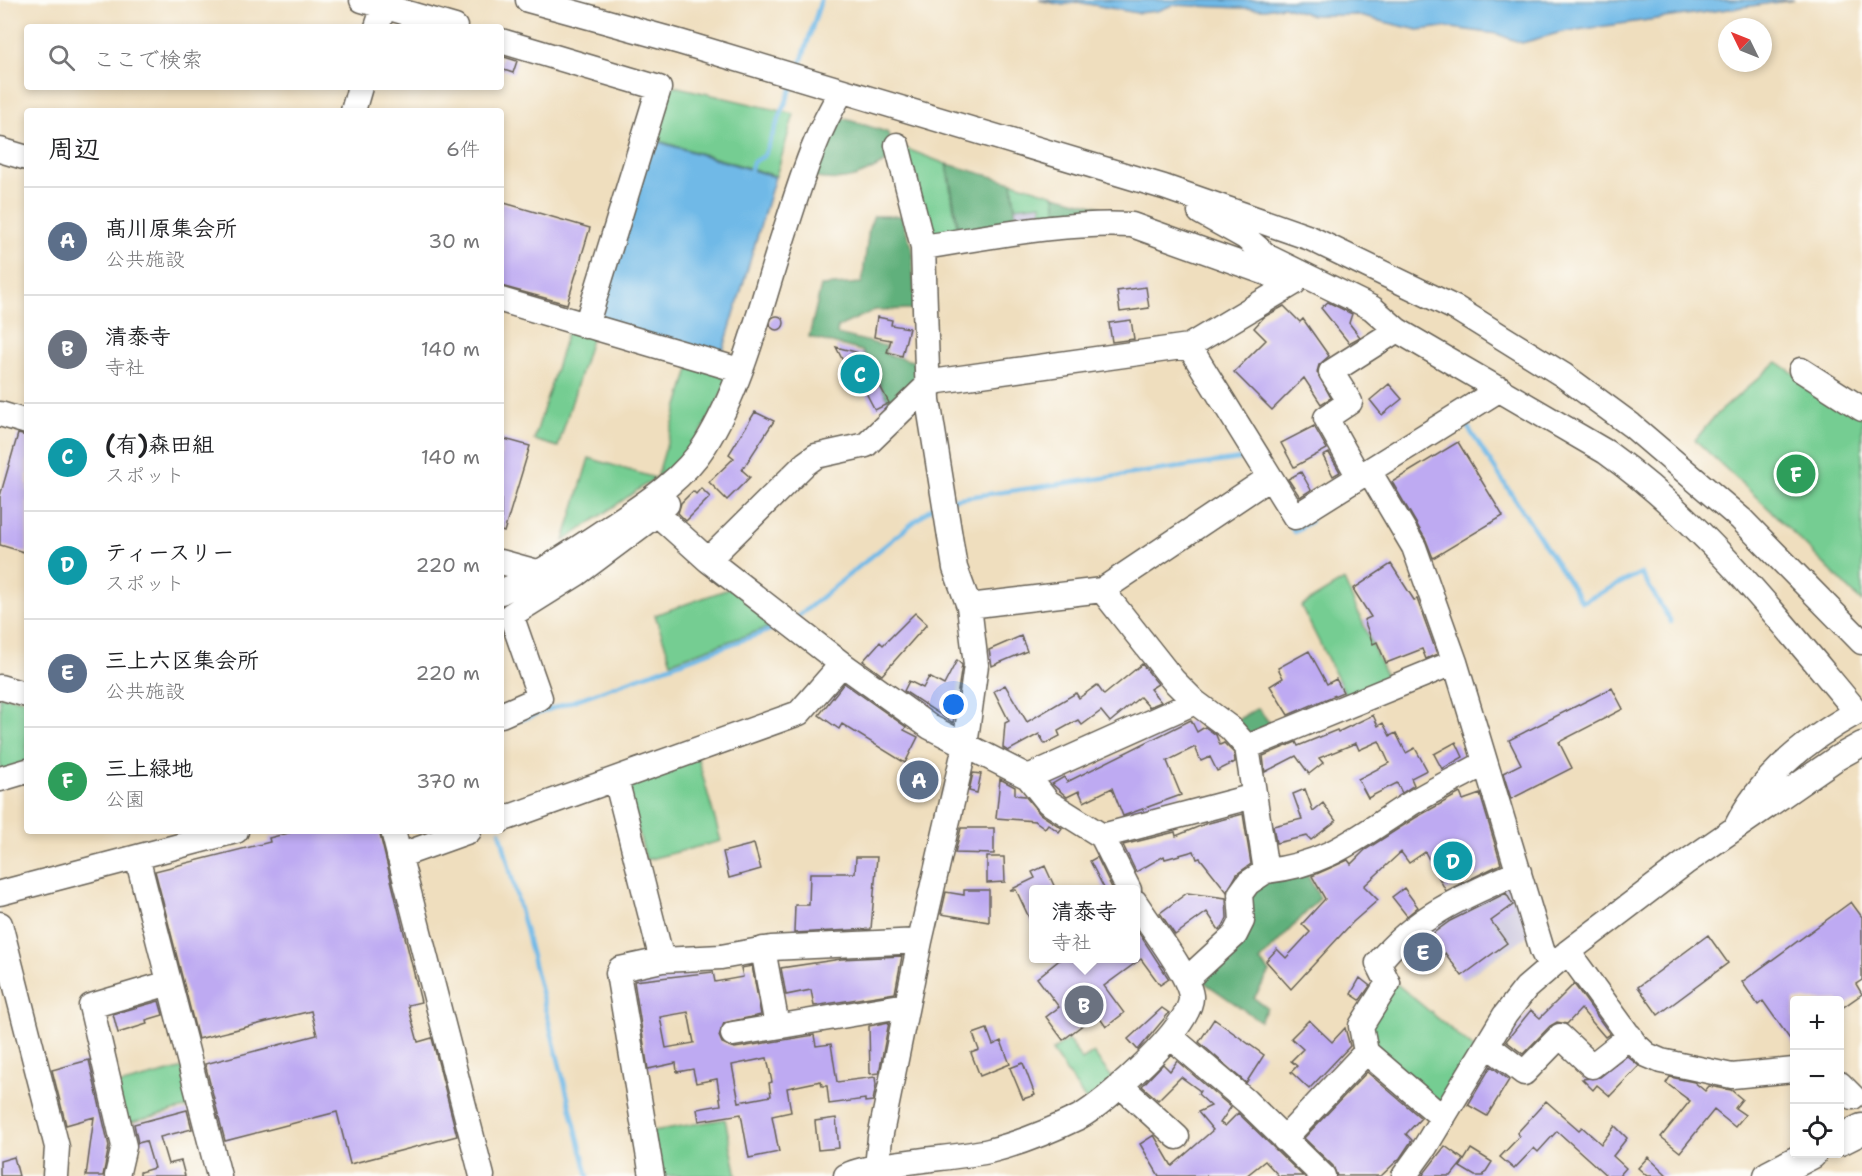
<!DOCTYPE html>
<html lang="ja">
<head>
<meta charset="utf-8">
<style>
  body { margin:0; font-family:"Shantell Sans","Klee One",sans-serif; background:#f6f6f6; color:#202124 }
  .controls { position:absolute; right:18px; bottom:18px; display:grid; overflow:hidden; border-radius:6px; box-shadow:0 3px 9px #0003 }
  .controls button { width:54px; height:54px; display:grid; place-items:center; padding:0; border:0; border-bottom:2px solid #e0e0e0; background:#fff; color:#202124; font:30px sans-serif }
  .compass { position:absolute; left:1718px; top:18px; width:54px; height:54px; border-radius:50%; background:#fff; box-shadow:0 3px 9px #0003; rotate:313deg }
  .you { position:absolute; left:954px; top:705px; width:21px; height:21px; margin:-15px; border:4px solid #fff; border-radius:50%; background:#1a73e8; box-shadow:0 0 0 9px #1a73e833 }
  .badge { display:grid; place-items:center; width:39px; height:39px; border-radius:50%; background:#c8321e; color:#fff; font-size:20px; font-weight:700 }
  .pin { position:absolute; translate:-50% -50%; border:3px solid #fff; box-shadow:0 2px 6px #0006 }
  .popup { position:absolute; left:1029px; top:885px; width:111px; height:78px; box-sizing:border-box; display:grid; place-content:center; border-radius:6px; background:#fff; filter:drop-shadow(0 2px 4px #0005); font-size:20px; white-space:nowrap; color:#757577 }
  .popup b { font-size:22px; color:#202124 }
  .popup::after { content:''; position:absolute; left:50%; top:100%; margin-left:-12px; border:12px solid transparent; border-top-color:#fff }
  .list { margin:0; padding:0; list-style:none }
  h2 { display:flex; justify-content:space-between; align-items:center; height:78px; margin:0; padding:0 24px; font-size:26px }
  h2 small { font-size:20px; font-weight:400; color:#757577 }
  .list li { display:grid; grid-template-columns:39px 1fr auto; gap:18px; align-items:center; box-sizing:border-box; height:108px; padding:0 24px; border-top:2px solid #e0e0e0 }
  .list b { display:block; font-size:22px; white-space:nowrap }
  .list p { margin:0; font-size:20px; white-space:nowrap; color:#757577 }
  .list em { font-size:20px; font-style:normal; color:#757577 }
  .icon { flex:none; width:33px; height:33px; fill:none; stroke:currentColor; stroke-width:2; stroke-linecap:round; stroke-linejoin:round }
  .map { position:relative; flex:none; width:1862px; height:1176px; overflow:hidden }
  .search { position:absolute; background:#fff; box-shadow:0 3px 9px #0003; left:24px; top:24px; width:480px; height:66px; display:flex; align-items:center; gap:15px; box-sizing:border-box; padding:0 21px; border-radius:6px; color:#757577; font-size:22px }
  .panel { position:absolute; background:#fff; box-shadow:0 3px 9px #0003; left:24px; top:108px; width:480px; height:726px; border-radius:6px }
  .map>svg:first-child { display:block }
</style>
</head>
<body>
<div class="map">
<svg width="1862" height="1176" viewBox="0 0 1862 1176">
  <rect width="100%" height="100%" fill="#fdfcf7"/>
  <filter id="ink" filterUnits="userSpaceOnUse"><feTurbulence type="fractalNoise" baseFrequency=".0167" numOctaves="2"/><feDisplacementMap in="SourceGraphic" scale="12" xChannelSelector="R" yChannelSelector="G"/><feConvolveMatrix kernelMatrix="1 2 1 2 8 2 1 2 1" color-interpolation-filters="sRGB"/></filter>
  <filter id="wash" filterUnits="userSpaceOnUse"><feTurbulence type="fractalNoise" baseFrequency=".008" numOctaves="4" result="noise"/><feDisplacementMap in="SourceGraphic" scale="24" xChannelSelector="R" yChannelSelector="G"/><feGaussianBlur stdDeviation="1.35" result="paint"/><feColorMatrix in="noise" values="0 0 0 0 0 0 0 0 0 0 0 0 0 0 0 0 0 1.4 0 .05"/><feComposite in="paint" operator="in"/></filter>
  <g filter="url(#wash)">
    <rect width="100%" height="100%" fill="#efdebe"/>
    <!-- industrial -->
    <path fill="#c5c0db" d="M1040 204 1043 225 1017 229 1015 207Z
      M1515 879 1530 934 1463 980 1423 926Z"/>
    <!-- green -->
    <path fill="#75cd92" stroke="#487457" stroke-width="1.5" d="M665 84 794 114 776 176 649 138Z
      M902 147 946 164 959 237 926 242Z
      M1012 182 1055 195 1058 224 1043 225 1041 204 1015 207Z
      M569 326 593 333 558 447 534 440Z
      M691 362 720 371 728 381C708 420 696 453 657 477Z
      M1777 362 1795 374 1862 400V602L1767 507 1695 440 1715 416Z
      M589 458 655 478 564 541Z
      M1344 580 1389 683 1349 701 1301 606Z
      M731 588 778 624 671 662 655 615Z
      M0 696 27 700V767L0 775Z
      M697 755 721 841 646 860 625 781Z
      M1392 980 1477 1051 1440 1110 1373 1053 1368 1022Z
      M1068 1040 1082 1060 1093 1053 1113 1079 1086 1101 1052 1051Z
      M184 1068 193 1106 124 1124 115 1086Z
      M725 1119 737 1176H660L652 1131Z"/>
    <!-- forest -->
    <path fill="#60b07c" stroke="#3e664c" stroke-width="1.5" d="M833 115 887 132 892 142 894 157C862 177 845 185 807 176Z
      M947 164 1012 182 1017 229 960 237Z
      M1055 195 1101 207 1100 220 1058 224Z
      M874 216H901L912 247 915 309 875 310 838 327 837 334 886 346 885 354 913 361 918 380 892 407 862 351 809 337 821 286 862 283 869 228Z
      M1258 708 1275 730 1248 742 1232 723Z
      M1305 871 1320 898 1260 961 1270 972 1254 998 1267 1008 1260 1021 1195 976 1246 904 1255 885Z"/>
    <!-- water -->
    <path fill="#6fb9e7" stroke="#466a82" stroke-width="1.5" d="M1039 0H1794L1562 32 1522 43 1497 34 1445 27 1418 30 1355 15H1311L1283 6 1265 9 1173 5 1157 11 1137 13 1077 2 1063 5Z
      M649 139 775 177 721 358 594 320Z"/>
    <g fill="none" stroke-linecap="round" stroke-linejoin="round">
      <!-- stream -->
      <path stroke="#6fb9e7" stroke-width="4.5" d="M799 69 821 0
        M750 173 753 162 764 156 794 82
        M1465 423 1582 602 1641 573 1671 622
        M953 499 1247 458 1249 460
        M1289 523 1294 532 1311 521
        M796 618 936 504
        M501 727 781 626
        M500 831 588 1176"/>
    </g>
    <g id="blocks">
      <!-- building -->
      <path fill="#beaaf2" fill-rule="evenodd" d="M501 56 517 61 513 73 501 69Z
        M501 202 590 228 567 304 501 286Z
        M1146 287 1149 308 1120 312 1117 291Z
        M1328 302 1352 314 1349 323 1360 337 1349 343 1321 308Z
        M1284 306 1300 322 1303 319 1329 356 1319 365 1317 372 1331 398 1321 404 1304 378 1272 410 1234 372 1266 340 1254 328 1264 317Z
        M770 323a7 7 0 1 1 14 0a7 7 0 1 1-14 0Z
        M877 317 892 320 891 325 909 328 902 356 887 352 891 340 874 337Z
        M1131 320 1134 339 1112 342 1109 323Z
        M836 347 863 354 889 403 875 410 864 389 859 391 856 386 850 390 843 376 849 373Z
        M1389 384 1402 399 1382 415 1370 400Z
        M755 412 774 421 742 470 750 477 727 500 709 482 734 458 729 454Z
        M1314 426 1327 449 1294 467 1281 443Z
        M18 434 27 436V553L0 545V496Z
        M501 438 530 446 504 532 501 531Z
        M1458 442 1503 516 1433 558 1426 540 1392 482Z
        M1329 453 1340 472 1333 476 1323 456Z
        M1301 472 1311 490 1300 497 1288 479Z
        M701 488 710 497 686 521 678 513 681 503 693 491 696 494Z
        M1391 564 1414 600 1417 599 1437 654 1426 659 1422 649 1386 663 1377 642 1373 644 1364 620 1371 617 1353 589Z
        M915 613 927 624 882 675 863 661 880 642 883 645Z
        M1021 636 1027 651 992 666 989 650Z
        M1309 651 1327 684 1336 679 1343 692 1288 715 1270 686 1283 678 1278 668Z
        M957 660 962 665 953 723 904 691 909 681 923 688 929 677 944 685Z
        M1142 664 1158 684 1150 689 1161 702 1149 707 1140 697 1110 722 1101 711 1082 725 1078 720 1058 731 1060 736 1045 744 1039 734 1008 751 1003 748 1005 723 1009 721 994 691 1005 685 1027 722 1076 693 1079 698 1097 685 1104 695Z
        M844 683 906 727 904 730 918 737 905 763 842 724 839 729 819 715Z
        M1612 688 1623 709 1559 742 1572 768 1511 799 1503 773 1521 764 1509 740Z
        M1373 715 1378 726 1383 723 1390 736 1396 733 1406 753 1415 748 1427 770 1411 778 1414 785 1402 793 1397 783 1368 798 1358 779 1389 763 1379 741 1359 750 1356 743 1319 758 1323 763 1309 774 1296 756 1265 772 1263 756 1296 742 1298 746 1337 730 1338 732Z
        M1191 720 1197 732 1205 727 1216 735 1220 745 1224 743 1234 753 1235 762 1217 771 1210 757 1201 761 1195 747 1167 761 1181 795 1123 816 1112 788 1084 802 1079 791 1067 797 1052 784 1064 777 1067 782Z
        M1456 742 1463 757 1442 769 1434 754Z
        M905 766 938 775 933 793 900 784Z
        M973 773 981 774 977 793 969 791Z
        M1000 779 1015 787V795L1025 796 1040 814 1062 828 1059 832 1048 824 1045 828 1035 821 996 818Z
        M1305 789 1313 811 1323 803 1336 821 1311 840 1307 836 1276 843 1273 826 1302 819 1293 794Z
        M1460 793 1463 800 1480 794 1501 864 1446 891 1425 852 1409 863 1401 852 1364 886 1378 900 1353 922 1291 989 1266 961 1277 949 1286 958 1310 932 1302 924 1325 899 1312 876 1348 860 1351 864 1365 850 1415 818Z
        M1243 814 1251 864 1237 874 1227 892 1200 858 1197 859 1194 851 1165 859 1164 856 1136 872 1123 845 1175 832 1176 836 1205 824Z
        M961 828H994V854L955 853Z
        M296 831H379L421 1002 408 1005 418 1042 432 1038 457 1136 350 1164 337 1112 225 1141 205 1064 317 1035 311 1011 198 1039 155 871 270 842 269 838Z
        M754 844 761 869 729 878 723 852Z
        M856 857H877L871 929 794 933 795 905H809L810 873H855Z
        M987 857H1004L1005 882 987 883Z
        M1097 857 1113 890H1105L1090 861Z
        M1045 866 1056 890H1033V926L1016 890H1010L1035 878 1032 872Z
        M1404 888 1418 907 1407 916 1392 897Z
        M964 890H989V922L941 914 946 892 964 895Z
        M1187 893 1226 898 1227 918 1223 926 1219 930 1207 912 1175 935 1160 913Z
        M1506 893 1513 905 1491 921 1507 943 1462 976 1445 953 1430 968 1410 950 1450 921Z
        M1851 902 1862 917V980L1856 984 1862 994 1839 1010V1000H1794V1045L1763 1001 1758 1005 1742 982Z
        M1137 930 1169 979 1160 985 1141 959 1104 986 1124 1013 1106 1027 1097 1014 1063 1040 1046 1017 1059 1007 1037 978 1062 958H1083L1090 968 1103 958H1135Z
        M1708 935 1728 963 1658 1015 1638 987Z
        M902 956 895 993 814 1006 811 990 786 995 781 968 841 959Z
        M752 966 761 1015 724 1023 719 1036 722 1043 735 1048 814 1035 816 1046 831 1044 837 1082 875 1077 876 1085 873 1101 865 1102V1099L829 1104 827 1086H822L821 1081 787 1088 791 1112 772 1116 779 1152 749 1158 741 1114 699 1121 697 1109 721 1105 717 1079 696 1083 693 1069 677 1072 676 1063 648 1069 634 981 713 972 715 982 743 977 741 968ZM688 1012 694 1043 666 1048 660 1017ZM767 1058 772 1082 769 1083 771 1096 739 1102 732 1065Z
        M1360 978 1370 986 1360 1000 1351 994Z
        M1574 984 1610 1034 1605 1037 1581 1009 1567 1024 1557 1022 1550 1026 1523 1054 1506 1041 1531 1010 1540 1018Z
        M159 1001 163 1015 146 1020 147 1024 118 1033 113 1014Z
        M1162 1008 1169 1013 1138 1050 1128 1039Z
        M1214 1019 1264 1055 1246 1083 1199 1042Z
        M1309 1020 1332 1042 1345 1028 1350 1046 1309 1089 1291 1072 1297 1066 1291 1061 1303 1049 1291 1038Z
        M889 1022 879 1073 870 1074 869 1026Z
        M987 1029 993 1045 1001 1041 1010 1064 980 1076 971 1053 979 1050 973 1034Z
        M1627 1056 1639 1066 1610 1096 1597 1085 1593 1090 1582 1079 1600 1077Z
        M89 1060 109 1146 103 1176H86L94 1117 66 1125 52 1070Z
        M1177 1061 1231 1107 1220 1123 1225 1126 1238 1113 1303 1176H1279L1265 1161 1246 1176H1159L1140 1144 1154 1135 1172 1166 1213 1130 1198 1112 1211 1106 1198 1094 1200 1091 1181 1077 1158 1100 1142 1086 1163 1064 1170 1071Z
        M1023 1063 1035 1095 1023 1099 1010 1068Z
        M1491 1066 1509 1080 1487 1116 1468 1105Z
        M1367 1072 1421 1118 1406 1134 1412 1140 1400 1158 1381 1176H1337L1333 1166 1304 1138Z
        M1670 1077 1694 1082 1705 1091 1709 1086 1731 1090 1742 1099 1735 1108 1745 1115 1735 1127 1714 1110 1680 1152 1661 1137 1690 1101 1666 1083Z
        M1546 1101 1579 1130 1582 1127 1601 1144 1615 1126 1627 1138 1613 1156 1626 1168 1619 1176H1607L1557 1131 1538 1152 1534 1148 1514 1169 1500 1157 1520 1136 1517 1133Z
        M187 1110 192 1129 160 1137 168 1164 181 1161 185 1176H140V1172L154 1168 146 1141 138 1143 134 1124Z
        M836 1118 839 1148 818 1150 815 1121Z
        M1445 1146 1464 1160 1451 1176H1422Z
        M1471 1149 1492 1162 1483 1176H1475L1460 1167Z
        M14 1157 19 1176H0V1161Z
        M1648 1157 1668 1176H1647L1638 1168Z"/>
    </g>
  </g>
  <g filter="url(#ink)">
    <use href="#blocks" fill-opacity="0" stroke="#666055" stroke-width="1.5"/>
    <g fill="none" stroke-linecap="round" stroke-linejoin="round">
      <!-- minor casing -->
      <g stroke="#666055" stroke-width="27">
        <path id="minor" d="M362 0 455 27
          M528 0 680 42 1164 187 1310 238 1457 309 1563 375 1631 425 1741 519 1862 642
          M377 27 384 6
          M501 41 659 88 586 326
          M353 111 360 87
          M0 150 27 158
          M1200 212 1245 237 1268 257 1372 308 1397 330 1606 452C1705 523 1779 619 1857 712 1808 739 1761 776 1736 827
          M923 247C990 237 1065 221 1132 225L1286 280
          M501 300 739 370
          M1189 346 1295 517 1500 389
          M1801 370 1862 409
          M0 414 27 422
          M1369 471 1414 547 1455 662 1542 950 1550 967
          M1359 477 1326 418 1350 402 1331 372 1397 330
          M657 514 708 560 842 664 930 727 1028 777 1048 802 1102 836 1129 890
          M708 560 805 464 816 456 866 445 928 385 939 381 1189 346 1294 283
          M501 562 541 573
          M1102 590 1173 680 1195 702 1230 728 1247 747 1266 871 1248 883 1240 894 1242 921 1235 935 1186 980
          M501 592C540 574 574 551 610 527 644 504 682 481 705 445 743 385 761 304 783 237 799 188 814 135 842 91
          M969 606 1102 590 1269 478
          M0 687 27 695
          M501 715 540 698 511 615 578 573 657 514 667 504
          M1247 747 1455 662
          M1028 777 1195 702
          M0 779 27 771
          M616 779 662 960
          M501 820 799 713 842 664
          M393 831 482 1176
          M1102 836 1254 796
          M399 856 469 831
          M137 857 219 1176
          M1266 871C1327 865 1358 837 1407 806 1432 790 1459 778 1485 763
          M0 893 236 831
          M0 924 57 1147 55 1176
          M763 949 777 1026
          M1568 952 1635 1044 1647 1055 1661 1061 1732 1076 1794 1070
          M733 1034 907 1005
          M1171 1037 1246 1101 1323 1176
          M1487 1045 1524 1073 1560 1036 1592 1066 1630 1036
          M1840 1084 1853 1097
          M1120 1085 1177 1137
          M1443 1118 1366 1052 1361 1026 1388 983 1378 963C1417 915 1464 896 1519 872
          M1284 1139 1366 1052
          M117 1176 124 1146 91 1006 169 983
          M652 1176 618 973 620 969 662 960 721 957 771 948 920 941
          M846 1176C865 1163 960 1158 989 1151 1018 1144 1052 1130 1079 1117 1104 1104 1194 1025 1191 996 1188 973 1149 924 1135 902
          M880 1176 877 1167 880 1138 920 941 965 746 976 665 969 606 955 568 928 400 923 247 897 145
          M1404 1176 1425 1147 1505 1015 1526 988 1568 952 1685 863 1837 758 1862 744"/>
      </g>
      <!-- major casing -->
      <g stroke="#666055" stroke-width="33">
        <path id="major" d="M1840 1140 1862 1129
          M1769 1176 1811 1154"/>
      </g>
      <!-- minor -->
      <use href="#minor" stroke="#fff" stroke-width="24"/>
      <!-- major -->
      <use href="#major" stroke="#fff" stroke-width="30"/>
    </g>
  </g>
</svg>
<div class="controls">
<button>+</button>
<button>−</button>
<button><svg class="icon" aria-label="locate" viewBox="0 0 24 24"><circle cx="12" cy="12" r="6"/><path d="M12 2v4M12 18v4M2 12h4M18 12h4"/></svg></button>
</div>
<svg class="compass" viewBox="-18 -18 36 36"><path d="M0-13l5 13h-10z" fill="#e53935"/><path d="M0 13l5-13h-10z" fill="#757577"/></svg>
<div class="you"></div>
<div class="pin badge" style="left:919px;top:780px;background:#5c6f8a">A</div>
<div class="pin badge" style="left:1084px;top:1005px;background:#6b7280">B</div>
<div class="popup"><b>清泰寺</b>寺社</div>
<div class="pin badge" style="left:860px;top:374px;background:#0f9aa8">C</div>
<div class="pin badge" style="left:1453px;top:861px;background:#0f9aa8">D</div>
<div class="pin badge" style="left:1423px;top:952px;background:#5c6f8a">E</div>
<div class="pin badge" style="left:1796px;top:474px;background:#2e9e5b">F</div>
<div class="search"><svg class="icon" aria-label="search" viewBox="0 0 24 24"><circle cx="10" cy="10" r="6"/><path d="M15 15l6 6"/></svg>ここで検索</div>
<section class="panel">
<h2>周辺<small>6件</small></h2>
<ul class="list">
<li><span class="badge" style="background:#5c6f8a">A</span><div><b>髙川原集会所</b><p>公共施設</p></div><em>30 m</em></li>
<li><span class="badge" style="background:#6b7280">B</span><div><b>清泰寺</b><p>寺社</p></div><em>140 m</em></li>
<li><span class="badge" style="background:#0f9aa8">C</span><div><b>(有)森田組</b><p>スポット</p></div><em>140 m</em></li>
<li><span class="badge" style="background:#0f9aa8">D</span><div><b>ティースリー</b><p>スポット</p></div><em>220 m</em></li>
<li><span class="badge" style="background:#5c6f8a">E</span><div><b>三上六区集会所</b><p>公共施設</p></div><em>220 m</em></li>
<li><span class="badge" style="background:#2e9e5b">F</span><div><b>三上緑地</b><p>公園</p></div><em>370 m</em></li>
</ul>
</section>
</div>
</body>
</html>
